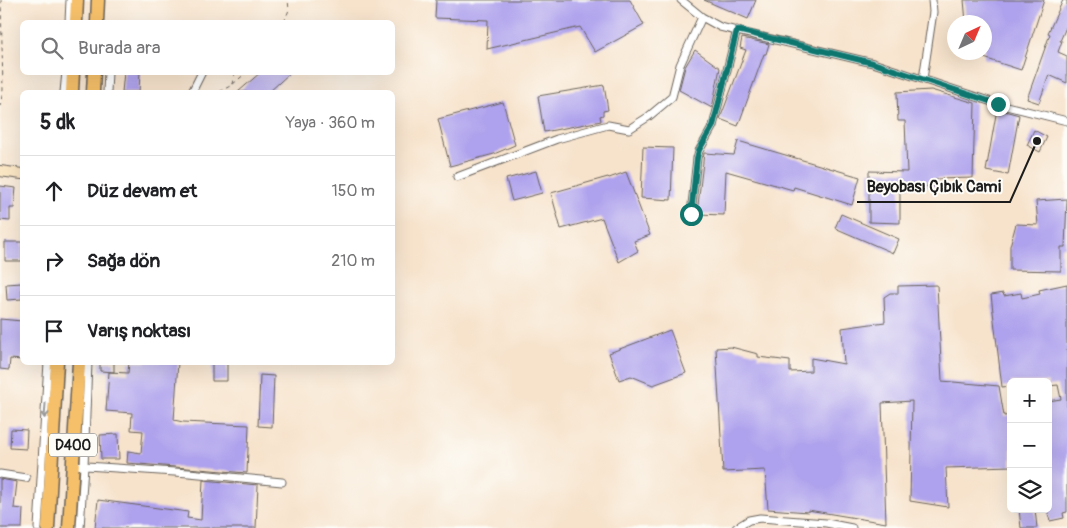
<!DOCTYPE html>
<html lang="tr">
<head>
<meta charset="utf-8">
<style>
  body { margin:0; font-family:Pangolin,sans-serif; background:#f6f6f6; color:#202124 }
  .controls { position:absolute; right:15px; bottom:15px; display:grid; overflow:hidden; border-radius:8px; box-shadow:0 5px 20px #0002 }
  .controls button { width:45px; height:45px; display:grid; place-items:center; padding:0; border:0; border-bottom:1px solid #e0e0e0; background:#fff; color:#202124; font:25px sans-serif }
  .compass { position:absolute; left:947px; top:15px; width:45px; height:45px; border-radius:50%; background:#fff; box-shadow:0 5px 20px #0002; rotate:44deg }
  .stop { position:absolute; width:15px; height:15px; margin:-11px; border:4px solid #0f766e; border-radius:50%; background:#fff }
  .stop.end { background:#0f766e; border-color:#fff; box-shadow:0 1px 5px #0008 }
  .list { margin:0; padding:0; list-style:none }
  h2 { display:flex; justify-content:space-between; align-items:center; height:65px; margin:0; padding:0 20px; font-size:21px }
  h2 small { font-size:16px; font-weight:400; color:#757577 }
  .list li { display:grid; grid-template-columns:32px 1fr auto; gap:15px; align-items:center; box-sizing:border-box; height:70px; padding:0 20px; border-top:1px solid #e0e0e0 }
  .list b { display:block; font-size:19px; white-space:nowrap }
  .list em { font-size:16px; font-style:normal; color:#757577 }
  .icon { flex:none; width:28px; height:28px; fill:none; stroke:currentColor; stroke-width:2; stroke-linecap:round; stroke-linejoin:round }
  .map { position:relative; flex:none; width:1067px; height:528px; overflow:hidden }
  .search { position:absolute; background:#fff; box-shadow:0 5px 20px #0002; left:20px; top:20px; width:375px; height:55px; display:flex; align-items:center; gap:12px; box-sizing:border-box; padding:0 18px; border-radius:8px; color:#757577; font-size:19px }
  .panel { position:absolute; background:#fff; box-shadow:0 5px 20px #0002; left:20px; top:90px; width:375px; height:275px; border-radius:8px }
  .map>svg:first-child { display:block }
</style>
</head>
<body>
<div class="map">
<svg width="1067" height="528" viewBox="0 0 1067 528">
  <rect width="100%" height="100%" fill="#fdfcf7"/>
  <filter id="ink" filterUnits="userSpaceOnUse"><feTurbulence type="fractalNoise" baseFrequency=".02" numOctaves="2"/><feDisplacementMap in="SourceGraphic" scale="10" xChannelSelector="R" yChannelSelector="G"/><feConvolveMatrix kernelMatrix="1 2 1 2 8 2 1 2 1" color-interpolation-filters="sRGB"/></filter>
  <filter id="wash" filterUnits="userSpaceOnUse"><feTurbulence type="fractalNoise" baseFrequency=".0096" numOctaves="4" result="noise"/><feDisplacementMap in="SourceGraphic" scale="20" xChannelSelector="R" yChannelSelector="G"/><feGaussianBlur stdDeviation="1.12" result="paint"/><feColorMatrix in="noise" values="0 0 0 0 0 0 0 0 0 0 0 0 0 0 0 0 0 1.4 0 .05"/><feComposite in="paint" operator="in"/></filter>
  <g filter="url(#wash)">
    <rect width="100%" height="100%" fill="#f7e3cc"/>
    <g id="blocks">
      <!-- building -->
      <path fill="#aea1ed" d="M436 0H630L644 25 595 52 580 27 487 49 488 20 435 18Z
        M704 0H756L748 19Z
        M964 0H1044L1021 70 984 58V22H966Z
        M1063 0H1067V25L1060 41H1062L1058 52 1067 56V83L1049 75 1039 103 1027 99 1050 34 1048 33Z
        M742 38 769 44 766 54H764L738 126 720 119 746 50 740 48Z
        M695 50 720 68 712 108 679 90 685 67Z
        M124 72H140L139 92H122Z
        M261 72H291L269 92H238Z
        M604 85 608 110 603 111V115L600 116 601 121 544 132 538 96Z
        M931 90 975 103 973 178 936 179V186L900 187V223L869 222V171L907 172 905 121H898L897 92Z
        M503 102 515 145 494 154 450 166 438 119Z
        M997 109 1019 115 1008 175 986 171Z
        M1034 130 1047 137 1040 152 1027 145Z
        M738 141 860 177 852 205 794 187 793 190 726 171 724 215 697 214 704 153 734 155Z
        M643 147 673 148 671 200 641 198Z
        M536 171 542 193 512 201 506 179Z
        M626 172 650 235 634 241 638 251 619 262 602 218 561 229 551 193 608 177 609 178Z
        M0 186 16 188 14 208H10V221L0 220Z
        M1067 199 1065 247H1061V271L1010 270V246L1016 224 1038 225 1036 201Z
        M841 214 899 239 893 253 835 228Z
        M5 242H22V261H5Z
        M22 283V299L7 300 6 284Z
        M1067 284V512L1063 513 1064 518 1050 521 1047 509 1048 401 1061 399 1058 385 1048 386V382H1011V386L1002 387 991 295 1003 293 1004 296 1021 293 1022 298 1040 294 1039 290Z
        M937 285 942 381 999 386 1004 416 1011 415V466L946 468 948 507 910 501 912 401 882 403 886 523 808 510V512L768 509 765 470 723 472 716 348 731 347 758 354V357L790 361V372L811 371V358L844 364 842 328 885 322 884 297 890 293H898V286Z
        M0 319 22 321V360L10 359 9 370 0 369Z
        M670 330 686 373 653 385 631 376 619 380 609 353Z
        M100 362H114V372L100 371Z
        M129 362H178L174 420 183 422 249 425 247 473 127 463 128 451 141 453 143 431 131 430 132 413 106 411 109 372 128 373Z
        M212 362H227V381H212Z
        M260 375 274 376 272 427 258 426Z
        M11 429 27 430 26 449 10 448Z
        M118 434 119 459H101L100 435Z
        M0 479 17 482 14 508 23 509 22 528H0Z
        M203 480 258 485 256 528H95L98 500 188 512 187 518 201 520Z
        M1019 509H1035L1037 528H1021Z"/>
    </g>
  </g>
  <g filter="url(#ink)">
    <use href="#blocks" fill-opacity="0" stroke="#69625a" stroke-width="1"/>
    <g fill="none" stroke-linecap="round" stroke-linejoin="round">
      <!-- street casing -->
      <g stroke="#69625a" stroke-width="9">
        <path id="street" d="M681 0 702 17 720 27 873 63 998 104 1067 121
          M69 22 70 0
          M923 79 933 12 932 0
          M64 92 66 72
          M107 92 108 72
          M192 92 202 72
          M457 177 557 139 608 125 629 129 648 117 672 97 680 65 702 17
          M691 214 697 158 699 151 713 126 737 30
          M72 465 189 473 282 482
          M0 474 26 478
          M38 528 48 362
          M80 528 84 466 88 362
          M736 528 749 520 760 518 826 523 852 528"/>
      </g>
      <!-- secondary casing -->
      <g stroke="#69625a" stroke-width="12">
        <path id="secondary" d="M0 171 22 174"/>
      </g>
      <!-- highway casing -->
      <g stroke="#69625a" stroke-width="15">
        <path id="highway" d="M76 22 77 0
          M97 22 98 0
          M72 92 73 72
          M93 92 94 72
          M48 528 57 362
          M69 528 79 362"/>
      </g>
      <!-- path -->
      <path stroke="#69625a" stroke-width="1" stroke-dasharray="4 4" stroke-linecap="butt" d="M284 22 289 10 288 0
        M232 84 235 72
        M219 92 232 85 247 72
        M0 107 3 90 1 0"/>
      <!-- street -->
      <use href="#street" stroke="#fff" stroke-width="7"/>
      <!-- secondary -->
      <use href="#secondary" stroke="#fbe6c4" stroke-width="10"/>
      <!-- highway -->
      <use href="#highway" stroke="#f6c06b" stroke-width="12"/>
    </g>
    <!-- one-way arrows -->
    <defs><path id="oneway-shaft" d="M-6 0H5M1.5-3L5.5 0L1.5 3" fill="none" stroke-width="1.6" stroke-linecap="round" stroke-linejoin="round" transform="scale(1.25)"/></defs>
    <use stroke="#999" href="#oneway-shaft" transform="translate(45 411) rotate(94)"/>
  </g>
  <g fill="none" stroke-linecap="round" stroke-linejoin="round" filter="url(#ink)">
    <!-- route -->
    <path stroke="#0f766e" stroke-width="6" d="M691 214 697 158 699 150 713 126 737 30 873 63 998 104"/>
  </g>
  <g text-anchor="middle" stroke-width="4" stroke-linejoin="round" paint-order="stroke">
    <!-- shield labels -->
    <rect fill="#fdfcf7" stroke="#605f5e" stroke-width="1" x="49" y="433.5" width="48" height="23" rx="4"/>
    <g font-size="14" font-weight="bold" fill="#1c1c1c">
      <text x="73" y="450">D400</text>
    </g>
  </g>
  <!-- callouts -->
  <path fill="none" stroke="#1c1c1c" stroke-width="2" d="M1037 141L1010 202H857"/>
  <circle fill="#1c1c1c" stroke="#fdfcf7" stroke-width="2" cx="1037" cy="141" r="5"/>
  <g font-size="16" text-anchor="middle" font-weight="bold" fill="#1c1c1c" stroke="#fdfcf7" stroke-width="4" stroke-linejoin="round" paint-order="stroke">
    <text x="934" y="192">Beyobası Çıbık Cami</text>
  </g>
</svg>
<div class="controls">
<button>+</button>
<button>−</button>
<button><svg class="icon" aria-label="layers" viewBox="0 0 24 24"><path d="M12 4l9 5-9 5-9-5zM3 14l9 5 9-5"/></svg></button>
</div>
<svg class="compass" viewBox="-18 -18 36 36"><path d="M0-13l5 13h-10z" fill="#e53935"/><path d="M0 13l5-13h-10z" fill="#757577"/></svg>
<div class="stop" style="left:691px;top:214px"></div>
<div class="stop end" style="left:998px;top:104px"></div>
<div class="search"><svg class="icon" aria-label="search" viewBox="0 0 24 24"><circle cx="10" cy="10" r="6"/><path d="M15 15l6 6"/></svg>Burada ara</div>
<section class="panel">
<h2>5 dk<small>Yaya · 360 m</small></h2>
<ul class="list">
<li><svg class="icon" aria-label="ahead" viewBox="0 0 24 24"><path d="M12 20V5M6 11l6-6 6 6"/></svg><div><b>Düz devam et</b></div><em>150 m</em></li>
<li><svg class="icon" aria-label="right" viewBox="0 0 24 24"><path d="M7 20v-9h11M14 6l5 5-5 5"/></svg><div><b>Sağa dön</b></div><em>210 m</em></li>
<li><svg class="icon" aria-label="arrive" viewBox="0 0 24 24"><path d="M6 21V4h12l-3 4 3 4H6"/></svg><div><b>Varış noktası</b></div></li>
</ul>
</section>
</div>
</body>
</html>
